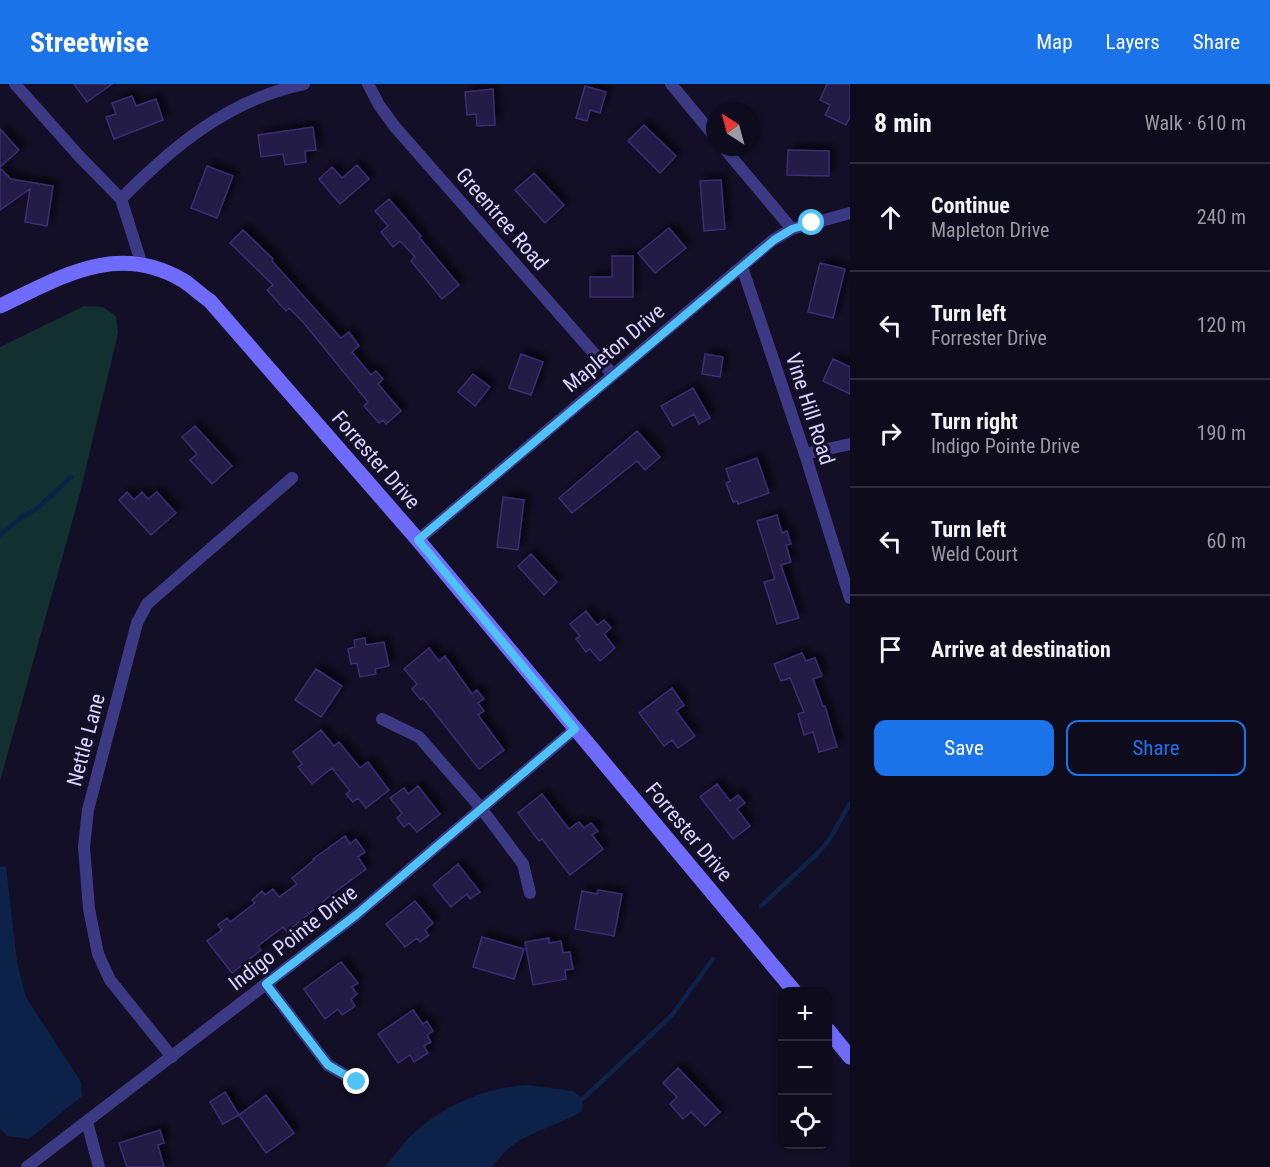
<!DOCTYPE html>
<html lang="en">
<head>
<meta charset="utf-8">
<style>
  body { margin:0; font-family:"Roboto Condensed",sans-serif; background:#171425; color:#f1f3f6 }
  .controls { position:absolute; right:18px; bottom:18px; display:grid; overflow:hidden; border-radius:12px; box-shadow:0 2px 4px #0004 }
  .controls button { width:54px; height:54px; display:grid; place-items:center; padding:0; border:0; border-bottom:2px solid #2e2b3b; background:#0e0b1c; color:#f1f3f6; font:30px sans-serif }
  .compass { position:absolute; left:706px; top:18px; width:54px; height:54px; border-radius:50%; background:#0e0b1c; box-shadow:0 2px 4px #0004; rotate:324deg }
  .stop { position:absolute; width:18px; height:18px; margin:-14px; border:4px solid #4fc3f7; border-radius:50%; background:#fff }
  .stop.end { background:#4fc3f7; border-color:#fff; box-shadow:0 2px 6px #0008 }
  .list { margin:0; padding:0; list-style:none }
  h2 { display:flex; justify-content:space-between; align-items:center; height:78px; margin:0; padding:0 24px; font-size:26px }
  h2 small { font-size:20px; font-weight:400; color:#9b9ba3 }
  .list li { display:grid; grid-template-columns:39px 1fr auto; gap:18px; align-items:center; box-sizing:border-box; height:108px; padding:0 24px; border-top:2px solid #2e2b3b }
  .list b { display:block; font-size:22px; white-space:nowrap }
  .list p { margin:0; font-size:20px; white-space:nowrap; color:#9b9ba3 }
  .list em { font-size:20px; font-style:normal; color:#9b9ba3 }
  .actions { display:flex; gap:12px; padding:18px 24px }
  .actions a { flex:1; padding:14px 0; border:2px solid #1a73e8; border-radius:12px; text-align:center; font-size:21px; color:#1a73e8 }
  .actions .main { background:#1a73e8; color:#fff }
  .icon { flex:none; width:33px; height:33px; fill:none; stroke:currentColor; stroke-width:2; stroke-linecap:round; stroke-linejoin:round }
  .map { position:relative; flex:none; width:850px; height:1083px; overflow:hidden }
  header { display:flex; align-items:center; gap:36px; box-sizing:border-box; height:84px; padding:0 30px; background:#1a73e8; color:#fff }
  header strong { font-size:28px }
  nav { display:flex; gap:33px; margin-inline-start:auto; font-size:21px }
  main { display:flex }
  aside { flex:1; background:#0e0b1c }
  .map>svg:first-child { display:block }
</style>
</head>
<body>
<header>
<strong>Streetwise</strong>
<nav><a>Map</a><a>Layers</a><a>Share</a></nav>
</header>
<main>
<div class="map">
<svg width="850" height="1083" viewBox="0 0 850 1083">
  <defs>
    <filter id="shadow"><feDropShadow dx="5.5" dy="-5.5" stdDeviation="3" flood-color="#0009"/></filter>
  </defs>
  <rect width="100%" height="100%" fill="#130f26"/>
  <!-- green -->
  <path fill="#12302f" d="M84 222 103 223 116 232 118 249 79 413 0 697V263Z"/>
  <!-- water -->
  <path fill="#0c2248" d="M6 782 17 878 26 913 81 998 82 1012 29 1055 7 1052 0 1044V783Z
    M528 1001 573 1007 583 1015 582 1027C558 1042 530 1047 508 1065 502 1070 497 1077 492 1083H385C392 1074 399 1065 406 1057 437 1024 484 1003 528 1001Z"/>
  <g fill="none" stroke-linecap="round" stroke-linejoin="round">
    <!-- stream -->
    <path stroke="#0c2248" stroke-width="4.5" d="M0 451 22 433 39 423 71 393
      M761 822 821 766 831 753 850 719
      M577 1017 584 1014 672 931 713 875"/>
  </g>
  <!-- building -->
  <path fill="#241b47" stroke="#3b2d73" stroke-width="1.5" filter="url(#shadow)" d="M74 0H112L87 18Z
    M827 0H850V32L846 41 825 31 830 21 820 16Z
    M585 2 606 8 600 29 590 26 587 37 576 34Z
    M493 5 495 41 477 42 476 30 467 31 465 8Z
    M132 12 136 22 156 15 163 36 114 55 106 33 116 30 112 19Z
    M644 41 676 72 660 89 628 57Z
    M313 43 316 66 305 67 306 78 285 81 283 70 261 73 258 51Z
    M0 45 19 66 0 83Z
    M788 66 829 67V92L787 91Z
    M357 81 369 95 340 120 319 95 332 83 342 94Z
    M207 82 233 92 217 134 191 124Z
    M0 84 11 95 53 102 47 142 25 138 30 105 0 126Z
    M534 89 564 121 545 139 515 106Z
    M721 96 725 145 704 147 700 97Z
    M389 115 421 152 419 153 459 201 442 215 411 177 415 173 400 157 393 163 381 148 388 142 375 127Z
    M669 144 686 164 655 189 638 169Z
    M243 146 273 175 272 177 341 254 349 248 359 262 352 268 371 291 376 287 383 295 378 300 401 327 386 340 383 336 379 339 364 322 368 318 303 238 289 224 286 227 267 206 273 201 230 159Z
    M612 172H633V213H590V193H612Z
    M820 179 845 185 833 234 808 228Z
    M521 270 543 278 531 311 509 304Z
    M705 270 723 273 720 293 702 290Z
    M833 275 850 283V310L823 297Z
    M473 290 490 303 475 322 458 308Z
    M693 304 710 334 699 340 694 330 673 342 661 322Z
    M195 342 232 382 212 400 190 376 197 370 182 353Z
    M637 347 660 373 645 386 637 377 572 429 559 414Z
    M757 374 769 409 738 420 737 417 733 418 726 399 730 397 726 385Z
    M127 408 134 416 142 408 148 415 157 408 176 429 151 451 119 416Z
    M503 413 524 416 518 466 497 463Z
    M777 431 782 449 787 447 791 460 786 461 791 478 781 481 799 534 777 540 764 498 775 495 757 437Z
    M531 470 557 498 544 511 518 482Z
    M586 527 597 541 604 536 611 544 604 550 615 564 600 577 590 565 586 568 576 555 580 552 570 540Z
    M365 554 366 561 384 558 389 582 375 585 376 590 360 593 357 579 351 580 348 565 355 563 354 556Z
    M429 564 439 577 445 572 472 610 477 606 484 615 478 619 484 627 478 631 504 666 479 685 423 614 421 616 412 605 417 600 404 585Z
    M802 569 806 577 815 574 822 592 813 595 823 622H825L837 663 819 668 813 648 804 651 798 630 804 628 790 594 781 597 774 580Z
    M316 585 342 602 321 633 295 616Z
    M672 604 684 621 676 627 695 652 678 664 672 656 664 662 639 629Z
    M321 646 334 662 339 658 360 684 368 678 389 706 366 724 358 714 353 718 346 710 350 707 332 684 312 700 298 683 302 680 293 668Z
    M717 700 730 717 738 711 745 719 737 725 750 742 733 755 700 713Z
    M418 702 440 730 417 748 409 739 404 743 397 734 402 729 390 714 404 704 408 710Z
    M542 710 569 745 579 738 584 744 591 739 598 747 592 751 603 765 570 791 542 755 539 757 518 729Z
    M345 752 350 760 356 755 365 768 358 773 366 785 331 811 287 848 283 843 258 862 261 866 232 889 207 857 222 846 218 841 227 834 230 838 255 819 252 816 262 807 265 811 273 805 279 813 297 800 292 794 314 776 313 775Z
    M458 780 480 808 470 815 467 810 451 823 433 801Z
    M598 806 622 810 614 852 575 845 582 807 597 810Z
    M415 817 433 839 425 846 429 851 420 858 417 854 405 863 386 840Z
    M482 853 524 865 514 895 473 883Z
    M549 854V859L561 857 563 869 570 868 573 885 565 886 566 895 533 901 525 858Z
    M341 878 358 899 352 903 357 910 351 915 355 922 342 931 338 925 325 935 304 905Z
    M413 926 423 940 427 937 433 947 427 951 431 958 424 962 428 969 414 978 410 971 398 979 378 950Z
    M678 984 720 1028 705 1042 691 1028 683 1035 670 1020 677 1013 663 999Z
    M225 1008 239 1031 223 1040 210 1018Z
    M266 1011 294 1049 266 1069 239 1031Z
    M160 1046 164 1059 158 1061 164 1083H127L119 1059Z"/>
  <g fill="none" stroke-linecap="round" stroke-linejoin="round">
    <!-- street -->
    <path stroke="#3d3a85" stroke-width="12" d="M15 0 79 72 121 115 142 181
      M368 0 379 21 395 43 613 291
      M671 0 715 53
      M723 63 792 145
      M121 115C173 62 230 15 304 0
      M742 183 805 370 850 514
      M805 370 850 360
      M418 456 773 156 792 145 850 129
      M382 635 419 653 481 724 523 780 530 809
      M266 900 328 981 357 998
      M172 973 110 896 98 870 89 825 84 763 88 726 137 539 147 520 292 394
      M87 1038 99 1083
      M27 1083 356 831 575 645"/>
    <!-- secondary -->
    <path stroke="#6f6bff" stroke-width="15" d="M0 222C61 193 118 157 184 197 193 203 201 211 210 217L418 456 795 908
      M828 946 850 973"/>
  </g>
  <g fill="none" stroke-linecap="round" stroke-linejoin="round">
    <!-- route -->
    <path stroke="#4fc3f7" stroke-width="8" d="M357 998 328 981 266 900 356 831 575 645 418 456 774 156 792 145 812 139"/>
  </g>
  <g text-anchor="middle" stroke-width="6" stroke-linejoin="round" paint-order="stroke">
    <!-- street labels -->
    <g font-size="21" fill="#d9d4ff" stroke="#130f26">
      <text transform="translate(502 135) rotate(49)" y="7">Greentree Road</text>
      <text transform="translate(614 264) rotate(-40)" y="7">Mapleton Drive</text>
      <text transform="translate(810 325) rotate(72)" y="7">Vine Hill Road</text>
      <text transform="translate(376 376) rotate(49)" y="7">Forrester Drive</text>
      <text transform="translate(86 656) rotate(-75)" y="7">Nettle Lane</text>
      <text transform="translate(689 748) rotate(50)" y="7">Forrester Drive</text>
      <text transform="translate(293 854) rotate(-38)" y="7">Indigo Pointe Drive</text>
    </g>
  </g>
</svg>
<div class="controls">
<button>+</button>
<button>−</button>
<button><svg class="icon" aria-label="locate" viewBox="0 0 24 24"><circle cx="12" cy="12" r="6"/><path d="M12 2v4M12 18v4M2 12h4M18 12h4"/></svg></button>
</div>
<svg class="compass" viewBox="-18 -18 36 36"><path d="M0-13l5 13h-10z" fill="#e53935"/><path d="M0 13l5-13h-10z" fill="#9b9ba3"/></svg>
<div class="stop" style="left:812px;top:139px"></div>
<div class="stop end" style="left:357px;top:998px"></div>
</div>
<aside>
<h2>8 min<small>Walk · 610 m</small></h2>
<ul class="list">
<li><svg class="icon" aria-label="ahead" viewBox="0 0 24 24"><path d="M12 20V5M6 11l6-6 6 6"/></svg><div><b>Continue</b><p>Mapleton Drive</p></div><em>240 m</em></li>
<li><svg class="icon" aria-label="left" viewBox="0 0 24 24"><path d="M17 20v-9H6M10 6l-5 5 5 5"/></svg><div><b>Turn left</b><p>Forrester Drive</p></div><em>120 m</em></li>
<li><svg class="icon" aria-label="right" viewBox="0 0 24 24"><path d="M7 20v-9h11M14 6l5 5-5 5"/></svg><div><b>Turn right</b><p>Indigo Pointe Drive</p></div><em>190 m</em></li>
<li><svg class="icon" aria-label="left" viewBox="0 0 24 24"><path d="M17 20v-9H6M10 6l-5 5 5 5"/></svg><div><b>Turn left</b><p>Weld Court</p></div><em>60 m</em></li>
<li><svg class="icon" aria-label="arrive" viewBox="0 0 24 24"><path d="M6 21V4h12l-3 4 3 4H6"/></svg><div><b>Arrive at destination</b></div></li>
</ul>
<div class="actions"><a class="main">Save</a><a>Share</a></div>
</aside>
</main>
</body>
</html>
